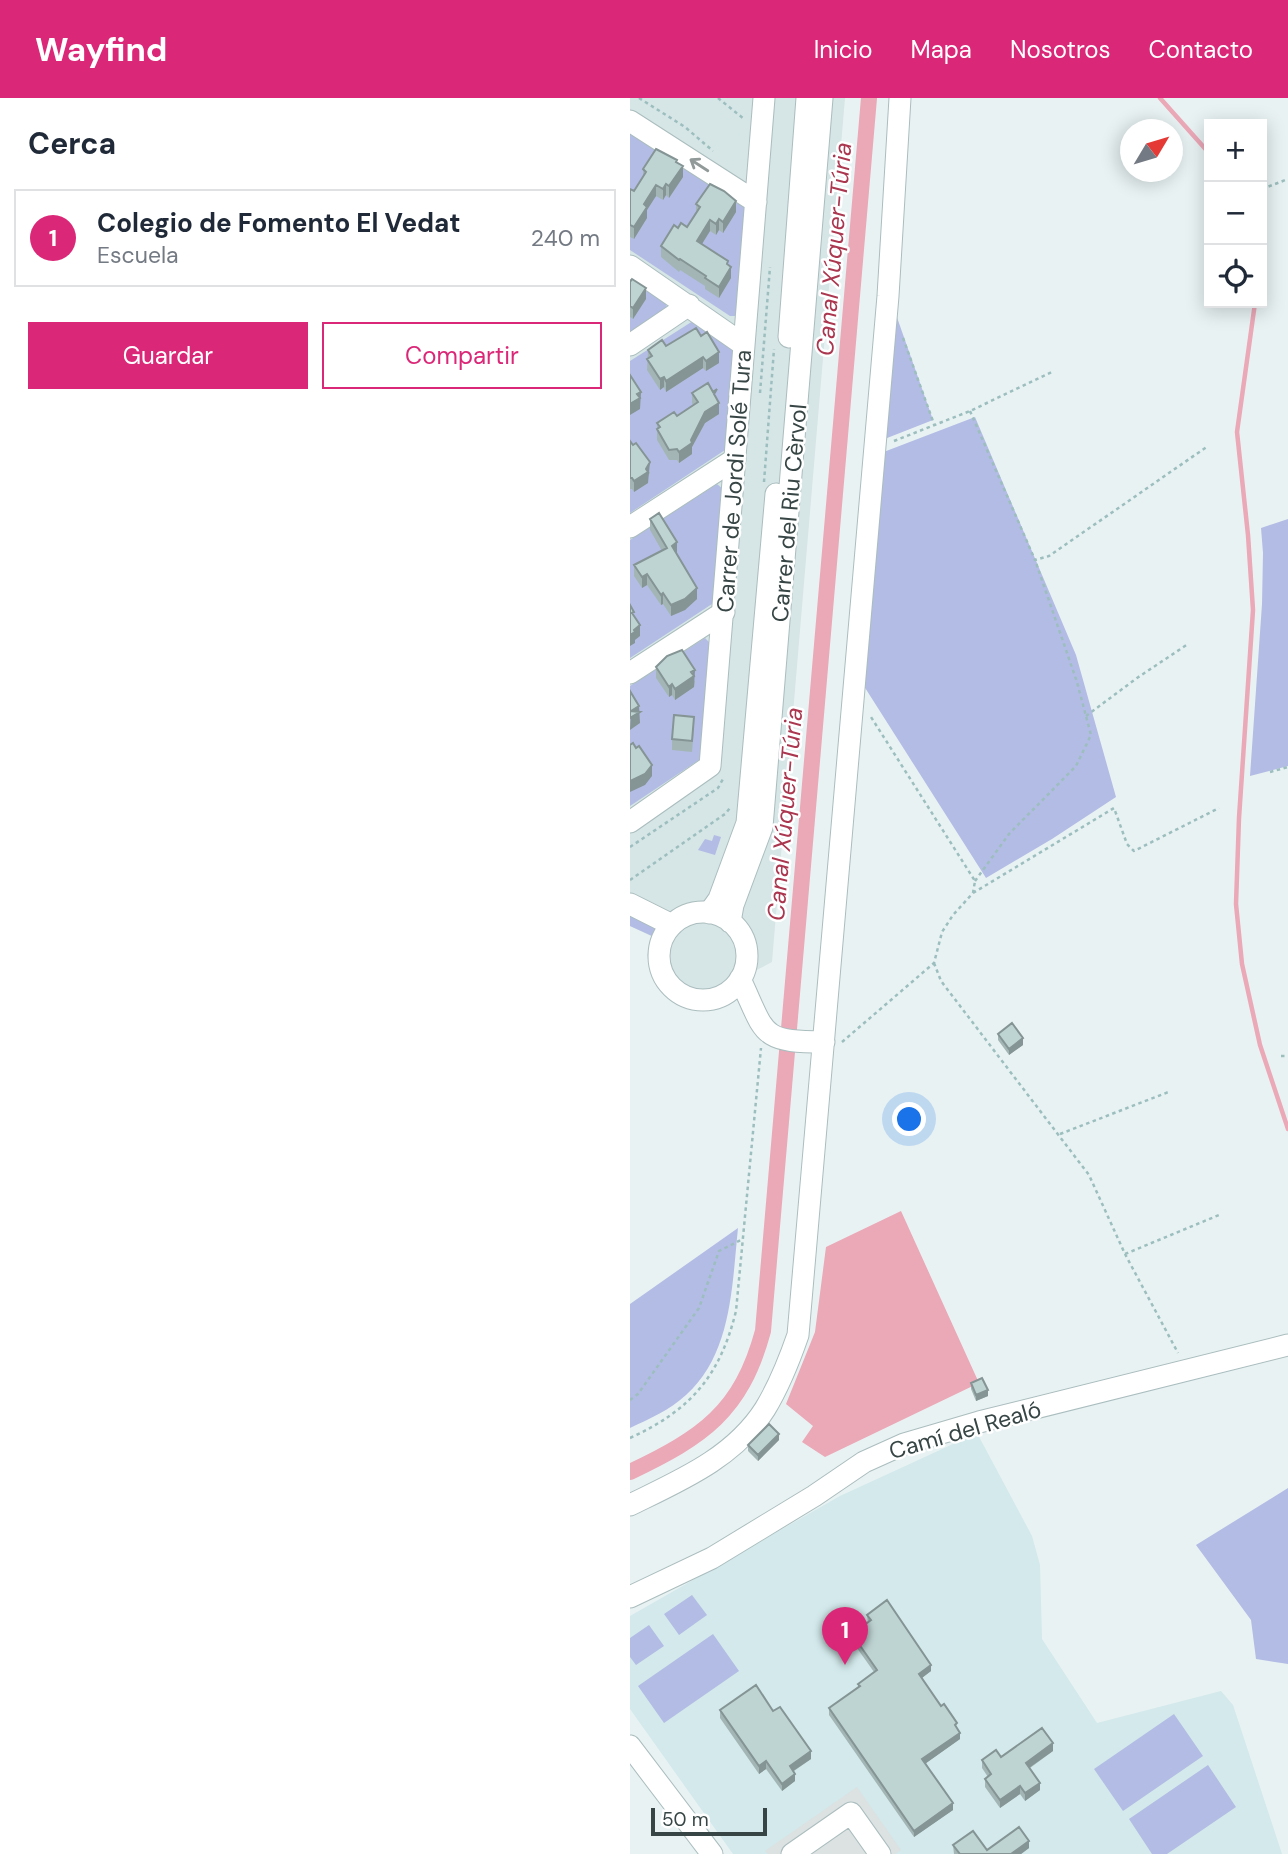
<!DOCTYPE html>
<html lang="es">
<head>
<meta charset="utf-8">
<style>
  body { margin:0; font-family:"DM Sans",sans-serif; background:#f6f6f7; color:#1f2937 }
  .controls { position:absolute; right:21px; top:21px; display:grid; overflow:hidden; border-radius:0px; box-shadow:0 4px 18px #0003 }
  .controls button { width:63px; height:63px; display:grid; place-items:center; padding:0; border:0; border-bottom:2px solid #e0e1e3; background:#fff; color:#1f2937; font:35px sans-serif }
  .compass { position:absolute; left:490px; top:21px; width:63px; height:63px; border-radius:50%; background:#fff; box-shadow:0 4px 18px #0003; rotate:52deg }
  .scale { position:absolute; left:21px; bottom:18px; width:116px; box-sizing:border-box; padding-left:7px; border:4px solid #374645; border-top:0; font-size:19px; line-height:24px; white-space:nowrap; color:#374645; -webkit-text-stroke:5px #fff; paint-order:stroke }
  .you { position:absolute; left:280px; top:1022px; width:24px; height:24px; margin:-18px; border:5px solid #fff; border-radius:50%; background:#1a73e8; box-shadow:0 0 0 10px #1a73e833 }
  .badge { display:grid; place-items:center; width:46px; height:46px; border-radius:50%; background:#db2777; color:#fff; font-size:23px; font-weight:700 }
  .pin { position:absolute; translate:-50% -58px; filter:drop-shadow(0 2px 4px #0008) }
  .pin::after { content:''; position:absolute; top:37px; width:24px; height:21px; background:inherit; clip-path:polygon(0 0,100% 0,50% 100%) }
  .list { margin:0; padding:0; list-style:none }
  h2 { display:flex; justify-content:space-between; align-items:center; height:91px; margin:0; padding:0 28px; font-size:30px }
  h2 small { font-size:23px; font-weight:400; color:#747a83 }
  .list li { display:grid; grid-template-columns:46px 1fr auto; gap:21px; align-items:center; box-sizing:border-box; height:98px; margin:0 14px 14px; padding:0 14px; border:2px solid #e0e1e3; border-radius:0px }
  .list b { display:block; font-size:26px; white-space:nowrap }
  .list p { margin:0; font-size:23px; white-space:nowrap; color:#747a83 }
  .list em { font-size:23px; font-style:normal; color:#747a83 }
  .actions { display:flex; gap:14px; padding:21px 28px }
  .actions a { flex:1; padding:16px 0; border:2px solid #db2777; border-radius:0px; text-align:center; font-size:24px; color:#db2777 }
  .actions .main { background:#db2777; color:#fff }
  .icon { flex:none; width:38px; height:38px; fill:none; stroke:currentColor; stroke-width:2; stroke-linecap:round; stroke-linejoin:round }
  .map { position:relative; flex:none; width:658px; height:1756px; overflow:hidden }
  header { display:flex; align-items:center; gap:42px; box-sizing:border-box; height:98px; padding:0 35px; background:#db2777; color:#fff }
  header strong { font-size:33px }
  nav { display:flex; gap:38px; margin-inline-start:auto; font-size:24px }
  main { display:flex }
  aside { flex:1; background:#fff }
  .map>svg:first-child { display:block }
</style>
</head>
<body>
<header>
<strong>Wayfind</strong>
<nav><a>Inicio</a><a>Mapa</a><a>Nosotros</a><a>Contacto</a></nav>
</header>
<main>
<aside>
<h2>Cerca<small></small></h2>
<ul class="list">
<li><span class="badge">1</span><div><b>Colegio de Fomento El Vedat</b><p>Escuela</p></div><em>240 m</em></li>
</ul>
<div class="actions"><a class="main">Guardar</a><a>Compartir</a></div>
</aside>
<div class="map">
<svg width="658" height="1756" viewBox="0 0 658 1756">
  <rect width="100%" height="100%" fill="#e8f2f3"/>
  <!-- residential -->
  <path fill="#d6e5e6" d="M0 0H215L142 864 121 875 108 894 100 901 78 909 55 908 42 901 30 891 21 876 17 857 21 838 0 828Z"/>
  <!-- education -->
  <path fill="#d3e9eb" d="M347 1335 402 1438 410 1467 412 1541 467 1625 591 1593 603 1607 652 1756H103L0 1611V1518L210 1398Z"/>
  <!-- green -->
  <path fill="#b3bce4" d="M0 33 117 108 108 215 105 218H100L0 152Z
    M0 179 35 204 37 209 0 235Z
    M263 208 303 322 252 342Z
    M63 223 105 253 95 352 0 415V263Z
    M345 319 446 557 486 699 422 741 356 780 232 585 251 355Z
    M87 386 94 392 85 504 0 560V442Z
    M658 421V668L620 678 632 506 633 455 631 430Z
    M75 540 81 546 72 660 0 708V588Z
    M84 737 91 739 85 757 68 752 75 741 82 743Z
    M0 812 29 826 22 838 0 828Z
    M108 1130C102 1187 102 1256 56 1297 40 1312 19 1321 0 1330V1206Z
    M658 1390V1566L626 1561 621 1522 566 1447Z
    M62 1497 77 1517 49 1537 34 1516Z
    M19 1527 34 1548 6 1567 0 1559V1540Z
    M83 1536 109 1573 34 1625 8 1588Z
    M544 1616 573 1658 493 1713 464 1671Z
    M578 1667 606 1709 537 1756H522L499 1721Z"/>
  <!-- parking -->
  <path fill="#dce1e1" d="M227 1689 271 1752 265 1756H138L135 1753Z"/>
  <!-- water -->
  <path fill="#eba8b7" d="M271 1113 349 1285 195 1359 172 1344 183 1328 156 1306 185 1234 196 1149Z"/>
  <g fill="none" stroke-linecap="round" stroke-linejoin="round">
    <!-- stream -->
    <path stroke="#eba8b7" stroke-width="4.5" d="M530 0 579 55
      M632 151V153
      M625 205 607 334 618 437 623 512 609 720 606 806 612 866 630 947 658 1031"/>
    <!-- canal -->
    <path stroke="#eba8b7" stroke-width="16" d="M0 1374C73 1339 111 1314 133 1233L239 0"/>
    <!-- minor casing -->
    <g stroke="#abbdbe" stroke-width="23">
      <path id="minor" d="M0 23 126 104
        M0 168 114 247
        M159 239 177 0
        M0 247 59 207
        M0 429 105 361
        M0 575 94 514
        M0 724 80 668 134 0
        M0 806 42 827
        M29 858a44 44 0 1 1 88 0a44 44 0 1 1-88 0Z
        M79 815 89 801 117 725 146 396
        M100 824 103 807 132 729 192 0
        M110 881C136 936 129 944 194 944
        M0 1407C49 1383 104 1360 135 1311 149 1288 159 1263 168 1237L258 198 270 0
        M0 1499 82 1460 184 1398 234 1364 274 1346 349 1324 658 1247
        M0 1648 82 1756
        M162 1756 221 1715 250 1756"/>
    </g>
    <!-- path -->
    <path stroke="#9dbebe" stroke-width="2.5" stroke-dasharray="3.5 3.5" stroke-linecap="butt" d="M9 0 55 29 83 53
      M88 0 114 21
      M632 91 658 81
      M273 240 304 326
      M130 295 140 169
      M340 313 405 462 419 458 578 348
      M264 343 340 313 422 274
      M134 384 144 251
      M456 618 507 580 558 546
      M640 674 658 669
      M0 749 88 690 93 681
      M0 782 95 716 100 710
      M345 783 379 736 446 668 461 637 447 584 405 462
      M343 795 484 710 497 746 504 753 589 710
      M304 865 311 883 459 1077 495 1156 548 1255
      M212 944 304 865 312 834 323 817 343 795 345 783 241 619
      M651 958H658
      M430 1036 541 993
      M495 1156 589 1117
      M0 1302 8 1296 69 1210 89 1153 111 1142
      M0 1340C61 1312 90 1278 106 1213L131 950"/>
    <!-- minor -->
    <use href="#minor" stroke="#fff" stroke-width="21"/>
  </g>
  <!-- wall -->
  <path fill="#a3b6b5" d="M47 64 53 79 39 100 36 97 33 102 26 98 17 112V120L4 141 0 139V91L4 93 13 79V71Z
    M66 106 106 114 93 135 89 132 86 137 80 133 72 146 98 167 101 180 89 200 75 191V188L50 172 49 174 31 159V148L48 130 57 129 66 114Z
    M0 184 16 201 3 221 0 219Z
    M36 248 89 265 76 273 73 270 36 294 34 289 30 292 17 272 18 252Z
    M62 295 87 300 89 316 75 325 62 349V356L49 365 47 362H39L27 342V325L47 318 63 307 62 305Z
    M0 343 20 375 18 378V385L4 394 2 391H0Z
    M20 421 47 455 46 456 67 501 55 512 41 518 33 506 31 507 17 487 12 490 4 478V467L32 453 20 432Z
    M26 569 65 583 64 589 45 602 42 597 39 599 26 580Z
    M64 630 62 654 42 652V641Z
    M368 936 393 947 379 957 368 942Z
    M341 1285 358 1298 346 1303 341 1291Z
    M149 1342 128 1363 118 1353V1347Z
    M237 1517 301 1573 292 1580 327 1631 330 1641 296 1665 323 1712 284 1739 199 1617V1610L228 1590V1586L244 1574 222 1543V1536L238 1525Z
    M90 1612 143 1613 181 1661 164 1673 165 1683 152 1693 136 1671 129 1676 90 1620Z
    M423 1653 400 1670 410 1692 395 1703 390 1696 370 1710 355 1689V1681L358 1679 352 1670V1662Z
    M323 1747 357 1752 399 1750 391 1756H324Z"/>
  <!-- shaded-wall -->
  <path fill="#859494" d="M53 68V79L39 100V88Z
    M36 86V97L33 102V91Z
    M26 87V98L17 112V120L4 141V129L14 106Z
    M106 103V114L93 135V124Z
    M89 121V132L86 137V126Z
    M80 122V133L67 154V143Z
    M98 163V174L101 169V180L89 200V189Z
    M16 190V201L3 221V210Z
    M89 254V265L76 273V263Z
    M73 259V270L36 294V283Z
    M34 279V289L30 292V281Z
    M11 294 10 311 0 317V306L7 296Z
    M89 305V316L75 325 62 349V356L49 365V354L61 342 75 314Z
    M20 364 18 385 4 394V383L16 371Z
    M47 444V455L42 459V448Z
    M17 476V487L12 490V479Z
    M67 490V501L55 512 41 518V507Z
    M33 495V506L31 507V497Z
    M10 527V538L5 542V545L0 548V537L4 532Z
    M65 572 64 589 45 602V591Z
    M42 586V597L39 599V589Z
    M9 608 10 625 0 632 1 613Z
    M22 667V678L15 687 0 694V683Z
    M393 940V947L379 957V951Z
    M358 1292V1298L346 1303V1297Z
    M149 1336V1342L128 1363V1357Z
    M301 1567V1573L289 1582V1576Z
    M330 1635V1641L292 1668V1661Z
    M423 1645V1653L396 1672V1665Z
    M181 1653V1661L160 1675V1668Z
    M136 1663V1671L129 1676V1668Z
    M165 1676V1683L152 1693V1686Z
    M410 1685V1692L395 1703V1695Z
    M390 1688V1696L370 1710V1702Z
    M323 1705V1712L284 1739V1733Z
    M399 1743V1750L391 1756H381Z"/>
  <!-- building -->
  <path fill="#bed4d3" stroke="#859494" stroke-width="2" d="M26 51 47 62 46 64 53 68 39 88 36 86 33 91 26 87 14 106 17 109 4 129 0 127V91L4 93 16 74 13 71Z
    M80 86 94 93 106 103 93 124 89 121 86 126 80 122 67 143 98 163 97 166 101 169 89 189 75 180 76 178 50 161 49 162 31 148 44 127 48 130 51 125 57 129 70 109 66 106Z
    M2 181 16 190 3 210 0 208V184Z
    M66 230 71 238 77 234 89 254 76 263 73 259 36 283 34 279 30 281 17 261 22 258 18 252 32 242 36 248Z
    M0 277 11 294 7 296 10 300 0 306Z
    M78 285 83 294 87 291 84 296 89 305 75 314 61 342 62 345 49 354 47 351 39 352 27 331 30 329 27 325 44 314 47 318 68 304 62 295Z
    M0 343 3 347 6 345 20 364 16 371 18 374 4 383 2 380H0Z
    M29 415 47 444 42 448 67 490 55 501 41 507 33 495 31 497 17 476 12 479 4 467 37 450 20 421Z
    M0 507 4 514 2 515 10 527 4 532 5 534 0 537Z
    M52 552 65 572 61 574 64 578 45 591 42 586 39 589 26 569 37 558Z
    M0 593 9 608 1 613 10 614 0 620Z
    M44 617 64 619 62 643 42 641Z
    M3 645 6 650 9 648 22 667 15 676 0 683V647Z
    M382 925 393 940 379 951 368 936Z
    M352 1280 358 1292 346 1297 341 1285Z
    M139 1326 149 1336 128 1357 118 1347Z
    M257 1502 301 1567 289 1576 311 1608 314 1606 327 1625 325 1627 330 1635 292 1661 323 1705 284 1733 199 1610 230 1588 228 1586 247 1572 222 1536 241 1522 237 1517Z
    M126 1587 143 1613 150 1609 181 1653 160 1668 165 1676 152 1686 136 1663 129 1668 90 1612Z
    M412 1630 423 1645 396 1665 410 1685 395 1695 390 1688 370 1702 355 1681 361 1676 352 1662 366 1652 371 1659Z
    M389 1729 399 1743 381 1756H330L323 1747 343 1733 357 1752Z"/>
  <!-- one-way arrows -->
  <defs><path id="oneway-shaft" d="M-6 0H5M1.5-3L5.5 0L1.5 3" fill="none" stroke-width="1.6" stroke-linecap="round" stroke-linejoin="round" transform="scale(1.75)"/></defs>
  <use stroke="#919999" href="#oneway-shaft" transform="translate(69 67) rotate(-147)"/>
  <g text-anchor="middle" stroke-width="5" stroke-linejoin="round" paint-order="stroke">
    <!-- street labels -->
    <g font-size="23" fill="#374645" stroke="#fff">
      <text transform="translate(104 383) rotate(-86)" y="8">Carrer de Jordi Solé Tura</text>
      <text transform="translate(159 415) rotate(-85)" y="8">Carrer del Riu Cèrvol</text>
      <text transform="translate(335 1332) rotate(-16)" y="8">Camí del Realó</text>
    </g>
    <!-- water labels -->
    <g font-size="24" font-style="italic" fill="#aa374f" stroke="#fff">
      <text transform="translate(204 151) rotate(-85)" y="8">Canal Xúquer-Túria</text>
      <text transform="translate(155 716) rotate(-85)" y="8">Canal Xúquer-Túria</text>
    </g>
  </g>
</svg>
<div class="controls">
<button>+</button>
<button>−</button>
<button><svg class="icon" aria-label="locate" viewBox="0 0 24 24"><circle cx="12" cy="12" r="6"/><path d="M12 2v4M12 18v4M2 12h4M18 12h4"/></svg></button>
</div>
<svg class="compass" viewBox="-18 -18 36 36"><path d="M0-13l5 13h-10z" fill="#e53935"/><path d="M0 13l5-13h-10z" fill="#747a83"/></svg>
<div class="scale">50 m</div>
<div class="you"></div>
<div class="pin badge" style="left:215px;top:1567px">1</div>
</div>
</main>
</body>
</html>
